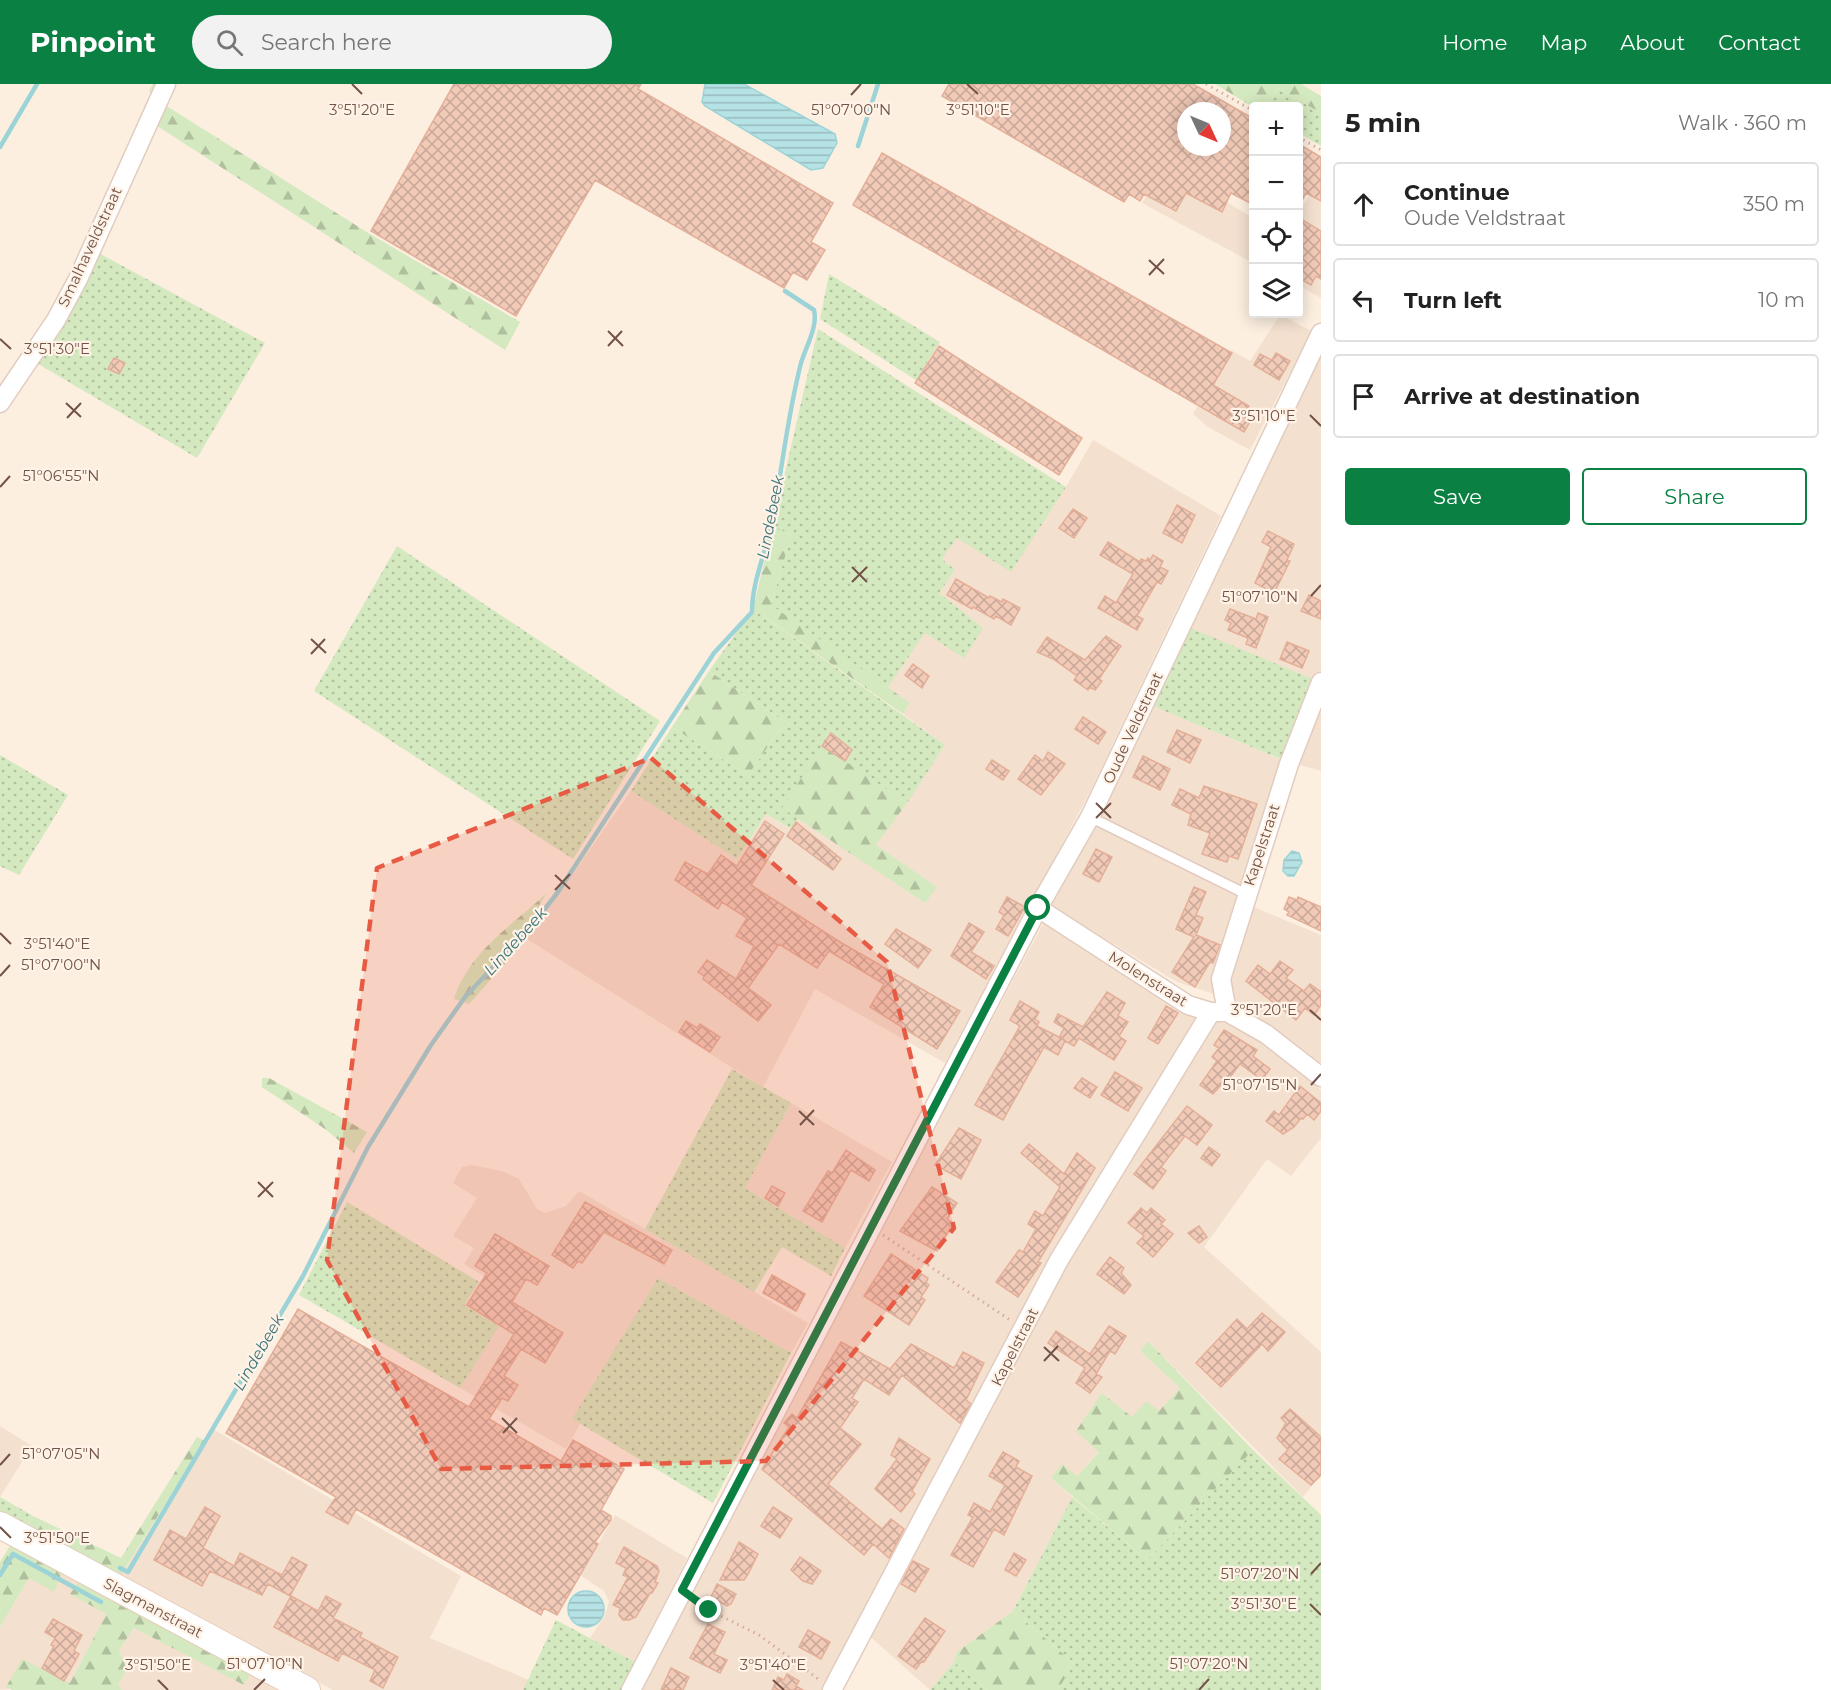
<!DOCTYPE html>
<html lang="en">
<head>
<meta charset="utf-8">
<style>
  body { margin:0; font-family:Montserrat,sans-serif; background:#f2f2f2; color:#222 }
  .controls { position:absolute; right:18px; top:18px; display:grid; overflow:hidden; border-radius:6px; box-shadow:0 3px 15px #0003 }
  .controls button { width:54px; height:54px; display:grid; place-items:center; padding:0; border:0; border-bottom:2px solid #e0e0e0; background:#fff; color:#222; font:30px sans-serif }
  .compass { position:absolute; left:1177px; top:18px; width:54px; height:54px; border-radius:50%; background:#fff; box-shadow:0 3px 15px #0003; rotate:134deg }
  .stop { position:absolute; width:18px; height:18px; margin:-14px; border:4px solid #0b8043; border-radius:50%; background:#fff }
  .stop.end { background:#0b8043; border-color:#fff; box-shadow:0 2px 6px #0008 }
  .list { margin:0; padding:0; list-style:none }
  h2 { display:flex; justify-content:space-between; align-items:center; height:78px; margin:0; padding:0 24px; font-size:26px }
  h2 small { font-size:20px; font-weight:400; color:#767676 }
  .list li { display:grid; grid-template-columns:39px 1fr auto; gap:18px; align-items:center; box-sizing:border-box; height:84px; margin:0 12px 12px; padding:0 12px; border:2px solid #e0e0e0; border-radius:6px }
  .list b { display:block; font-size:22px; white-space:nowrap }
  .list p { margin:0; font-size:20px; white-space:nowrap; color:#767676 }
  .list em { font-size:20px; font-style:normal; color:#767676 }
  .actions { display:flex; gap:12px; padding:18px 24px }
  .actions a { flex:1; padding:14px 0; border:2px solid #0b8043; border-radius:6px; text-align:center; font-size:21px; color:#0b8043 }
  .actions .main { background:#0b8043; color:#fff }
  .icon { flex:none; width:33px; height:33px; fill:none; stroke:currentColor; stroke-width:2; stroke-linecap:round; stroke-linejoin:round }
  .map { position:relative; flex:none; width:1321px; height:1606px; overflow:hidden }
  header { display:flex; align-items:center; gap:36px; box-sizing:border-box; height:84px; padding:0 30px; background:#0b8043; color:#fff }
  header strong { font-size:28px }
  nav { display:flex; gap:33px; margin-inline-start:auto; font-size:21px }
  .search { width:420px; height:54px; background:#f2f2f2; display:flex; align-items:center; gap:15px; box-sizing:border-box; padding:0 21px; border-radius:33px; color:#767676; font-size:22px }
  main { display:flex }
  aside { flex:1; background:#fff }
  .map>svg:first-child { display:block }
</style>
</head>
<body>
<header>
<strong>Pinpoint</strong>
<div class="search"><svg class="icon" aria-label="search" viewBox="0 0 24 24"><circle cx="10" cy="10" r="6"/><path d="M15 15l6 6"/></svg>Search here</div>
<nav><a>Home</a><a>Map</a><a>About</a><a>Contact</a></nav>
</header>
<main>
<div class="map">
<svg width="1321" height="1606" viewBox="0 0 1321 1606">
  <defs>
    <pattern id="grass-dots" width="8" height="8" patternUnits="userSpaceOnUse" patternTransform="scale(1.5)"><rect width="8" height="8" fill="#d4e9bf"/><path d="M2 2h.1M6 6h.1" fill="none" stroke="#b0bf9d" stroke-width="1.8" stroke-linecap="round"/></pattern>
    <pattern id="forest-firs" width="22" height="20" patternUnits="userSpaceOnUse" patternTransform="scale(1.5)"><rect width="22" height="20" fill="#d4e9bf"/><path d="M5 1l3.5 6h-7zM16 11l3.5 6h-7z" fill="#b0bf9d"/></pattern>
    <pattern id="water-rules" width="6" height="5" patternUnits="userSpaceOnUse" patternTransform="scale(1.5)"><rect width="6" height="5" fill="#b5e2e5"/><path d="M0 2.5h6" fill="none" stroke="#98babc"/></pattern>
    <pattern id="building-cross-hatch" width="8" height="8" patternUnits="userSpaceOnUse" patternTransform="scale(1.5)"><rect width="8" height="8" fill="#f2cab8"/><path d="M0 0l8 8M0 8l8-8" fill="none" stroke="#c8a798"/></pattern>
  </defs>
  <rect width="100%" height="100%" fill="#fcefe0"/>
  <!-- residential -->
  <path fill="#f4e0cf" d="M1165 81 1253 134V179L1142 119Z
    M1321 94V214L1299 202 1298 129Z
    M1280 231 1312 247 1250 366 1208 343 1193 330 1231 266 1250 277Z
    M1321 271V687L1283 676 1214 892V910L1177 898 1051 822 1150 621 1282 676 1188 543Z
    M1093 356 1221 432 1090 708 945 979 815 905 763 1003 527 855 631 707 737 775 766 730 790 745 798 734 925 819 936 803 876 761 945 661 903 630 910 619 887 605 925 549 982 544 939 509 955 486 942 475 957 454 1066 403Z
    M1254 823 1321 851V983L1244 928 1232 914 1230 894Z
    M1044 838 1215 936 1245 947 1321 1006V1054L1291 1092 1267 1075 1204 1163 1321 1268V1391L1303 1413 1148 1257 1140 1267 1180 1304 1159 1327 1132 1333 1102 1309 1099 1367 1077 1392 1051 1394 1072 1413 1013 1527 957 1568 954 1578 930 1606 866 1549 838 1606H637Z
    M791 1019 892 1078 845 1164 745 1104Z
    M471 1081 502 1087 519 1095 537 1125 545 1129 566 1122 579 1107 808 1239 791 1269 658 1194 573 1335 580 1340 566 1365 460 1304 499 1242 464 1221 479 1198 487 1194 464 1180 474 1164 453 1152 477 1114 453 1099 462 1083Z
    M0 1342 32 1362 0 1413Z
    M213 1345 461 1492 430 1554 529 1596 523 1606H333L120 1492Z
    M615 1431 687 1474 635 1578 590 1554 605 1531 609 1517 604 1507 580 1491Z
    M63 1487 80 1496 71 1510 106 1530 70 1599 0 1606V1543L29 1494Z
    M134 1544 244 1600 252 1586 288 1606H122L118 1601 127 1586 119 1566Z"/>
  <!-- grass -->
  <path fill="url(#grass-dots)" d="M1278 4 1321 29V62L1299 49 1298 22H1267Z
    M95 167 265 259 197 374 35 278Z
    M829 190 940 258 916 296 820 235Z
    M818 245 1066 403 1011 488 957 454 942 475 955 486 939 509 983 544 964 574 925 549 887 605 771 521 791 452 773 441Z
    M397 462 660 637 573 775 314 607Z
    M753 525 945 661 907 719 822 663 783 724 798 734 791 745 766 730 737 775 631 707 672 643 748 691 785 638 709 587Z
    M1188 543 1315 596 1283 676 1150 621Z
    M0 671 68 711 19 791 0 782Z
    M732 985 791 1019 745 1104 845 1164 831 1192 782 1163 754 1208 645 1145Z
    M347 1118 479 1198 464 1221 499 1242 460 1304 299 1211Z
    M658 1194 791 1269 713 1419 572 1335Z
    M1253 1366 1321 1431V1606H1058L1074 1579 1013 1527 1072 1413 1147 1476Z
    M0 1413 33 1432 27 1443 0 1427Z
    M556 1536 635 1578 621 1606H523Z
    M954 1578 987 1606H930Z"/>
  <!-- forest -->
  <path fill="url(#forest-firs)" d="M153 0H174L165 21 365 147 520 238 505 266 151 38 163 14 149 7Z
    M1215 0H1301L1321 12V29L1278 4 1267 22 1253 23Z
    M773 441 791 452 771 521 910 619 903 630 753 525Z
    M709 587 785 638 748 691 672 643Z
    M822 662 907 719 876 761 937 803 925 819 782 724Z
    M546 810 530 838 535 843 527 855 469 920 454 915C469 868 511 842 546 810Z
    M262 994H269L367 1048 354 1069 325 1045 262 1003Z
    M1148 1257 1253 1366 1147 1476 1051 1394 1062 1380 1077 1392 1099 1368 1076 1347 1102 1309 1132 1333 1146 1317 1159 1327 1180 1304 1140 1267Z
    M197 1353 205 1357 120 1492 27 1443 33 1432 121 1474Z
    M11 1460 63 1487 54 1508 29 1494 0 1543V1478Z
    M80 1496 252 1586 244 1601 134 1544 119 1566 127 1586 118 1601 122 1606H12L6 1603 22 1575 70 1599 106 1530 70 1510Z
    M1013 1527 1074 1579 1058 1606H987L954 1578 957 1568Z"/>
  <!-- water -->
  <path fill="url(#water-rules)" stroke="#9cd3d7" stroke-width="1.5" d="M705 0H744L835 50 837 59 823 84 811 86 705 22 702 18Z
    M1292 767 1299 769 1302 778 1294 792H1288L1283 787 1284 776Z
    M568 1525a18 18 0 1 1 36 0a18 18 0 1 1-36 0Z"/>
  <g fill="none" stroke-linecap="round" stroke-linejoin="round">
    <!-- stream -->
    <path stroke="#9cd3d7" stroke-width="4.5" d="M858 62 878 0
      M0 63 37 0
      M120 1484 128 1488 303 1192 368 1063 431 961 465 913 534 839 558 808 714 569 752 528C752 498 765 471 771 442 782 388 787 333 801 279 806 262 818 243 814 226L785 207
      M0 1491 13 1470 101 1518"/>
  </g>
  <!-- building -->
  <path fill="url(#building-cross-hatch)" stroke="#e4af98" stroke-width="1.5" fill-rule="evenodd" d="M454 0H641L638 5 833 119 811 158 825 166 807 196 793 188 784 204 595 96 516 232 371 147Z
    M949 0H1193L1254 35V121L1231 109 1222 128 1186 109 1176 127 1144 110 1140 117 1129 110 1124 118 942 12ZM1186 27H1222V63H1186Z
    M1299 60 1321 73V117L1306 109 1299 122Z
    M882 69 1232 269 1213 301 1249 322 1244 330 1252 334 1244 348 853 121Z
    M1299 134 1321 147V195L1316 192 1311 201 1299 194Z
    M939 262 1082 354 1059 391 915 299Z
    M1276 269 1290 277 1279 296 1254 281 1260 270 1272 276Z
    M114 274 125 279 119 290 108 285Z
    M1177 421 1195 431 1182 459 1163 449Z
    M1073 425 1087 434 1074 454 1059 444Z
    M1268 447 1294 460 1287 476 1290 477 1274 509 1255 499 1271 463 1262 458Z
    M1108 458 1140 478 1141 475 1146 477 1148 474 1150 476 1153 471 1163 477 1160 483 1168 487 1161 500 1157 498 1137 532 1143 535 1137 546 1098 524 1105 512 1116 519 1133 490 1100 471Z
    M956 495 989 514 990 512 1002 518 1003 515 1020 524 1011 541 996 532 994 535 973 523 972 525 947 511Z
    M1309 511 1321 517V535L1301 527Z
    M1230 525 1256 535 1258 529 1268 533 1256 564 1246 560 1248 554 1228 546 1231 539 1225 536Z
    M1106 552 1121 562 1099 595 1102 597 1095 606 1090 603 1088 606 1074 596 1077 592 1053 575 1037 568 1047 553 1085 576Z
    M1287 558 1309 567 1302 584 1280 575Z
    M913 580 929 592 922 604 905 591Z
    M1083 633 1106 648 1098 660 1075 645Z
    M1177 646 1201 656 1190 679 1167 668Z
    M831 649 852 666 845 677 822 662Z
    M1048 668 1065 680 1041 711 1018 695 1035 671 1043 677Z
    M1143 672 1170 685 1160 706 1133 693Z
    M992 676 1009 687 1003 696 986 685Z
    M1204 702 1257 720 1238 775 1229 772 1227 778 1202 770 1210 749 1188 741 1191 730 1172 721 1180 705 1199 714Z
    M765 737 784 750 751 801 840 858 960 927 937 965 870 923 884 900 829 867 817 884 779 860 748 904 771 921 758 937 703 895 704 892 698 888 707 876 736 895 754 862 736 852 747 834 722 818 718 825 675 796 685 778 708 790 721 771 737 782Z
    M796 738 841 775 833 786 787 752Z
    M1096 765 1112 773 1099 798 1083 790Z
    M1194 803 1206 808 1196 831 1203 834 1196 851 1220 861 1213 879 1210 878 1195 903 1172 888 1194 853 1176 845Z
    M1007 813 1025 823 1008 852 996 845 1004 831 999 828Z
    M1289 813 1297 816 1298 813 1321 823V847L1287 831 1289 828 1284 825Z
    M969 839 984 848 971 868 994 882 986 895 951 872Z
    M896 845 931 866 918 884 885 860Z
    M1280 877 1293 886 1286 894 1304 907 1310 900 1321 908V921L1314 931 1305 924 1296 936 1246 897 1258 881 1270 890Z
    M1107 908 1125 919 1118 932 1128 938 1119 952 1126 957 1114 976 1079 954 1074 962 1065 957 1058 971 1044 963 1003 1036 975 1021 1020 942 1010 936 1020 917 1039 928 1035 935 1039 938 1037 942 1063 955 1059 954 1064 944 1054 938 1058 930 1083 943Z
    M1166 922 1178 929 1158 960 1148 954Z
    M686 937 697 944 700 940 720 953 710 968 679 948Z
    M1224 946 1257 966 1253 972 1270 985 1262 996 1240 980 1224 1001 1222 1000 1213 1010 1200 1001 1217 977 1212 973 1219 964 1214 961Z
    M1115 988 1142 1004 1128 1027 1101 1011Z
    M1082 994 1097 1003 1090 1014 1074 1004Z
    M1300 1002 1321 1019V1027L1314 1036 1307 1030 1303 1035 1301 1034 1294 1043 1283 1050 1266 1037 1274 1027 1279 1031Z
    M1187 1022 1212 1041 1197 1061 1185 1052 1161 1083 1166 1087 1153 1105 1134 1090Z
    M959 1044 981 1056 961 1095 935 1081Z
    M1029 1060 1064 1090 1077 1069 1095 1084 1038 1178 1041 1179 1018 1213 996 1198 1019 1166 1023 1168 1036 1145 1028 1140 1035 1127 1043 1132 1060 1103 1021 1069Z
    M1209 1063 1220 1071 1212 1082 1201 1074Z
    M846 1066 875 1086 869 1097 851 1086 822 1138 803 1127 828 1087 832 1089Z
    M772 1102 785 1109 778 1122 765 1114Z
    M932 1103 957 1119 947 1135 953 1139 937 1167 900 1147Z
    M585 1118 672 1166 664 1180 604 1148 582 1179 578 1177 573 1184 552 1171Z
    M1141 1124 1147 1129 1151 1124 1165 1136 1161 1140 1173 1150 1153 1173 1137 1159 1144 1152 1128 1139Z
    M1199 1142 1207 1153 1199 1159 1188 1149Z
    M495 1150 549 1182 537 1201 526 1195 512 1218 563 1249 545 1279 521 1265 504 1292 518 1301 508 1317 502 1314 489 1335 561 1377 573 1356 624 1385 601 1426 611 1432V1436L595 1458 598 1460 557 1531 544 1524 541 1531 356 1425 348 1440 326 1428 336 1413 226 1349 298 1225 469 1323 514 1250 467 1221 487 1189 475 1182Z
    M891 1170 928 1194 926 1199 929 1201 921 1213 925 1216 909 1241 864 1212Z
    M1110 1173 1124 1184 1121 1189 1131 1201 1124 1210 1097 1190Z
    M772 1191 805 1210 796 1227 763 1209Z
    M1262 1229 1285 1248 1268 1267 1262 1260 1221 1303 1196 1279 1237 1235 1247 1245Z
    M1109 1242 1126 1252 1115 1270 1110 1267 1096 1290 1102 1293 1090 1309 1076 1299 1085 1284 1048 1259 1056 1247 1090 1270Z
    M841 1258 890 1285 911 1260 954 1284 963 1268 984 1279 966 1316 971 1320 960 1339 902 1291 889 1311 864 1295 852 1314 858 1318 840 1344 861 1360 828 1400 882 1445 891 1435 904 1445 889 1474 873 1460 864 1471 762 1385 789 1343 784 1339 792 1330 797 1334Z
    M1290 1325 1321 1353V1391L1311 1401 1279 1375 1288 1366 1277 1354 1286 1339 1281 1334Z
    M899 1354 930 1375 912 1407 915 1410 901 1428 875 1405 897 1375 891 1371Z
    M1003 1368 1019 1377 1016 1383 1032 1392 1004 1451 994 1445 973 1483 951 1471 973 1433 968 1431 974 1419 990 1428 1005 1401 989 1392Z
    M205 1423 220 1432 203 1464 234 1482 240 1469 282 1491 292 1473 307 1481 290 1512 268 1500 262 1511 210 1487 202 1502 154 1476 170 1446 186 1455Z
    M773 1423 792 1435 780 1454 761 1442Z
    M739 1458 758 1470 748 1490 744 1496H720Z
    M624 1463 657 1482 659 1487 655 1498 658 1499 652 1509H650L636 1533 629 1536H623L619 1531 620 1524 613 1521 628 1493 623 1491 626 1484 616 1479Z
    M1014 1469 1026 1476 1016 1492 1005 1486Z
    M800 1473 821 1487 812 1500 803 1497 791 1486Z
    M913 1477 929 1485 915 1508 901 1500Z
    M717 1500 736 1510 731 1520 727 1522 711 1513Z
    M291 1512 318 1527 326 1512 341 1520 333 1534 362 1549 360 1553 398 1573 383 1604 370 1597 375 1586 342 1569 338 1577 274 1543Z
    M925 1534 945 1547 924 1578 922 1577 916 1585 898 1572Z
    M53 1535 82 1551 74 1567 79 1570 64 1597 42 1584 54 1562 51 1561 55 1554 45 1548Z
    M708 1540 725 1548 714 1570 727 1576 720 1589 690 1574Z
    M808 1546 830 1558 821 1575 799 1563Z
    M671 1584 689 1593 683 1606H661Z
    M787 1590 799 1597 796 1602 803 1606H772L778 1593 784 1596Z"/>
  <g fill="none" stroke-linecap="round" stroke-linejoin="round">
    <!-- service casing -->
    <g stroke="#e2ccbf" stroke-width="12">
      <path id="service" d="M1090 733 1246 810"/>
    </g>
    <!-- minor casing -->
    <g stroke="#e2ccbf" stroke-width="21">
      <path id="minor" d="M0 319 56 236 78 195 166 0
        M1038 824 1188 921 1211 928H1227L1266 950 1321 993
        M1227 928 1221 895 1289 680 1321 598
        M631 1606 1038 824 1090 733 1321 249
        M832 1606 1059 1176 1211 928"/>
    </g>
    <!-- secondary casing -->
    <g stroke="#e7cdbc" stroke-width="28">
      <path id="secondary" d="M0 1441 307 1606"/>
    </g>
    <!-- path -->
    <path stroke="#d6ad9c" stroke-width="3" stroke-dasharray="1.5 4.5" stroke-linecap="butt" d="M1206 0 1254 27
      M1298 53 1321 66
      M883 1151 1010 1236
      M696 1516 709 1526 759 1551 821 1597"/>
    <!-- service -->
    <use href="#service" stroke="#fff" stroke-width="9"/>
    <!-- minor -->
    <use href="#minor" stroke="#fff" stroke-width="18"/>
    <!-- secondary -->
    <use href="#secondary" stroke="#fff" stroke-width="26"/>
  </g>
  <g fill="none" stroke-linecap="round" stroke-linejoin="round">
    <!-- route -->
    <path stroke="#0b8043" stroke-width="8" d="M709 1526 682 1506 1038 824"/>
  </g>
  <!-- marked area -->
  <path fill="#e75b44" fill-opacity="0.2" stroke="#e75b44" stroke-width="4.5" stroke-dasharray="12 8" stroke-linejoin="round" d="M651 674 887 878 954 1144 766 1377 441 1385 327 1176 377 784Z"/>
  <!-- ticks -->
  <path fill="none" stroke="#735348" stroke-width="2" d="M352 0 362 10M967 0 978 10M851 11 861 0M1149 176 1164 190M1149 191 1164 175M608 247 623 262M0 255 11 265M608 262 622 247M66 319 81 333M1310 331 1321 342M67 334 81 319M0 403 10 392M852 483 867 498M852 498 867 483M1311 512 1321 501M311 555 326 569M311 570 325 555M1096 719 1111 734M1096 734 1111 719M555 791 570 805M555 806 570 790M0 849 11 860M0 892 10 881M1310 926 1321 936M1311 1001 1321 990M799 1027 814 1041M800 1041 814 1026M258 1098 273 1113M258 1113 273 1098M1044 1263 1059 1277M1044 1277 1058 1262M502 1334 517 1349M503 1349 517 1334M0 1381 10 1370M0 1443 11 1454M1311 1490 1321 1479M1310 1520 1321 1531M158 1596 168 1606M773 1596 784 1606M254 1606 265 1595M1199 1606 1209 1595"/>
  <g text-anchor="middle" stroke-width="4.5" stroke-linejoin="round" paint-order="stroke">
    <!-- street labels -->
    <g font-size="15" fill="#735348" stroke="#fff3e7">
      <text transform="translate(90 163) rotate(-65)" y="5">Smalhaveldstraat</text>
      <text transform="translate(1133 644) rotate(-65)" y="5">Oude Veldstraat</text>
      <text transform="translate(1262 761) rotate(-72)" y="5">Kapelstraat</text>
      <text transform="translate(1148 895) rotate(32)" y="5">Molenstraat</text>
      <text transform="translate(1015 1263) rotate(-63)" y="5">Kapelstraat</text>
      <text transform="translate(153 1524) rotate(28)" y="5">Slagmanstraat</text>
    </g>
    <!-- water labels -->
    <g font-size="16" font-style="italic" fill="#3c7478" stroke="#fff3e7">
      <text transform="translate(770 433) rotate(-79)" y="6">Lindebeek</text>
      <text transform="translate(515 857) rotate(-48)" y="6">Lindebeek</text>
      <text transform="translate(258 1268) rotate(-60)" y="6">Lindebeek</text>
    </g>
  </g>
  <g font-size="15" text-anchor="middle" fill="#735348" stroke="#fff3e7" stroke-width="4.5" stroke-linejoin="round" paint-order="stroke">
    <text x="362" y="31">3°51'20"E</text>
    <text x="978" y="31">3°51'10"E</text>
    <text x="851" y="31">51°07'00"N</text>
    <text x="57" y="270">3°51'30"E</text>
    <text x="1264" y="337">3°51'10"E</text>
    <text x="61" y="397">51°06'55"N</text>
    <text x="1260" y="518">51°07'10"N</text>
    <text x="57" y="865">3°51'40"E</text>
    <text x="61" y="886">51°07'00"N</text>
    <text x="1264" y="931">3°51'20"E</text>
    <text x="1260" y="1006">51°07'15"N</text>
    <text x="61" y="1375">51°07'05"N</text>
    <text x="57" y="1459">3°51'50"E</text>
    <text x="1260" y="1495">51°07'20"N</text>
    <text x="1264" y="1525">3°51'30"E</text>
    <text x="265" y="1585">51°07'10"N</text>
    <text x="1209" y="1585">51°07'20"N</text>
    <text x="158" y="1586">3°51'50"E</text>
    <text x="773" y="1586">3°51'40"E</text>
  </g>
</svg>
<div class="controls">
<button>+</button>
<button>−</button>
<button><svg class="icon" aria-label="locate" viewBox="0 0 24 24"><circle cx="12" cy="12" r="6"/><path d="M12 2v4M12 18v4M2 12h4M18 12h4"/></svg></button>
<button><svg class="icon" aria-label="layers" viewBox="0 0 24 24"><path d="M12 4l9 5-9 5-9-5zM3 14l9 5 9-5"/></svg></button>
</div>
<svg class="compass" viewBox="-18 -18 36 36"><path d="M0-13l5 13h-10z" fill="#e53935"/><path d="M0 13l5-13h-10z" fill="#767676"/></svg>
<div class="stop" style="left:1038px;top:824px"></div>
<div class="stop end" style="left:709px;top:1526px"></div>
</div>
<aside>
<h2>5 min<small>Walk · 360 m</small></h2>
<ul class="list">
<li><svg class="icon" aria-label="ahead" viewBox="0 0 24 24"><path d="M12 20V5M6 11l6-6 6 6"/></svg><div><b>Continue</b><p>Oude Veldstraat</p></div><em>350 m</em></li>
<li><svg class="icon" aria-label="left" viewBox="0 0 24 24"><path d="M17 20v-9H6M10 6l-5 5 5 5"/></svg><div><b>Turn left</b></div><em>10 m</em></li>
<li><svg class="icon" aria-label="arrive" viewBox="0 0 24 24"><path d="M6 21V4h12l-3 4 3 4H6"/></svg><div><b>Arrive at destination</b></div></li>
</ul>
<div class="actions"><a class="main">Save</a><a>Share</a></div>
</aside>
</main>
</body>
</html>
